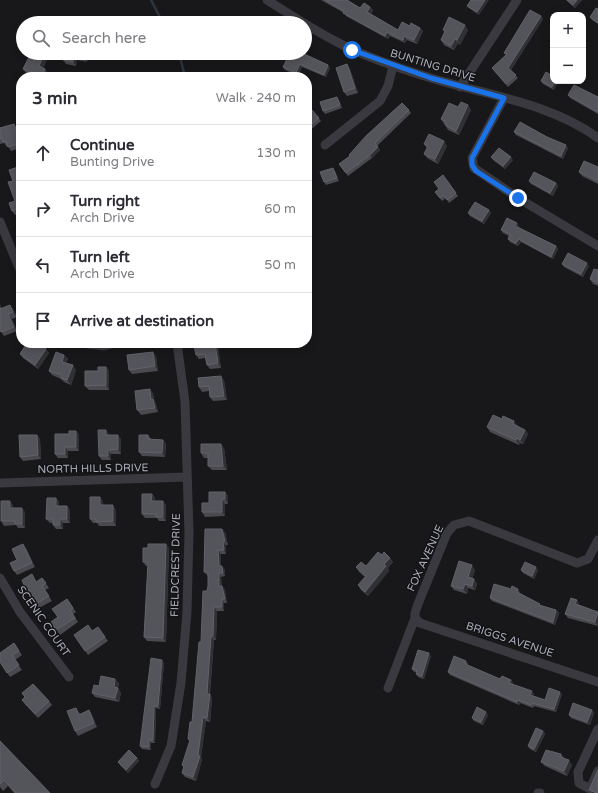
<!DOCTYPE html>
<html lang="en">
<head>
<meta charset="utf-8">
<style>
  body { margin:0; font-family:"Varela Round",sans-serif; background:#f7f7f7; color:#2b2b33 }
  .controls { position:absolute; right:12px; top:12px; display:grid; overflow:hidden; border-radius:8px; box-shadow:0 2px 10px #0003 }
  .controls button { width:36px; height:36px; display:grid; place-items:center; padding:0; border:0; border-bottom:1px solid #e1e1e2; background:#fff; color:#2b2b33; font:20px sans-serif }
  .stop { position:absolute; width:12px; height:12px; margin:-9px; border:3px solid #1a73e8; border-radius:50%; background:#fff }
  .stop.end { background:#1a73e8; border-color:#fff; box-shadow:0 1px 4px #0008 }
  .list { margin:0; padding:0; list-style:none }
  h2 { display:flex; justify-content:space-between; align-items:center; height:52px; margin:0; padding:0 16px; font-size:17px }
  h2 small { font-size:13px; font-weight:400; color:#7c7c81 }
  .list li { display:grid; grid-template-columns:26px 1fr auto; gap:12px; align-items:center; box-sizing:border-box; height:56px; padding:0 16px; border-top:1px solid #e1e1e2 }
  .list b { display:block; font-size:15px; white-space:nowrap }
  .list p { margin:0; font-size:13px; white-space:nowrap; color:#7c7c81 }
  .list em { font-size:13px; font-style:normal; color:#7c7c81 }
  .icon { flex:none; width:22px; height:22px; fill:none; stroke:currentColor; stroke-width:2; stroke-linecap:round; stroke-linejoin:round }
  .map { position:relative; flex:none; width:598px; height:793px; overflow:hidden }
  .search { position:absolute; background:#fff; box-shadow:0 2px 10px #0003; left:16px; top:16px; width:296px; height:44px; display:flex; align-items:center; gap:10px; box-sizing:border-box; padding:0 14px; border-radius:22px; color:#7c7c81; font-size:15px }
  .panel { position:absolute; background:#fff; box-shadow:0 2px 10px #0003; left:16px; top:72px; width:296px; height:276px; border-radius:16px }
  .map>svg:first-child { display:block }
</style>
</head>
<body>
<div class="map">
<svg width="598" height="793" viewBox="0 0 598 793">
  <rect width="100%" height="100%" fill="#18181a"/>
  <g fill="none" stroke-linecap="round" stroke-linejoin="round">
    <!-- stream -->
    <path stroke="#2d353e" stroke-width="2.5" d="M151 0 163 23
      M179 53 185 77"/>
    <!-- minor -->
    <path stroke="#39393f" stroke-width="9" d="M267 0C289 14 312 29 335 41 365 57 398 68 431 78 486 95 551 103 598 138
      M460 87 517 0
      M504 98 472 158 474 168 518 198 598 246
      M325 145 380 101 388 86 393 66
      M0 222 21 272
      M81 343 104 346 116 343
      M0 483 187 477
      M0 578 20 612 69 677
      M415 618 420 623 598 682
      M388 688 415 618V613L418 604 447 533 454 525 469 521 577 563 588 559 598 540
      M598 729 578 772 579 783 590 789 598 771
      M155 784 171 746 181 683 187 612 189 533 185 402 177 343
      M538 793H540"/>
  </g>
  <!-- wall -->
  <path fill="#49494f" d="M321 0H347L360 8 370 7 373 10 371 14 398 30 410 26 420 28 423 31 417 44 407 40 405 43 390 36 388 39 346 16 344 13Z
    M471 0 479 15 469 8 467 6Z
    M566 0H582L575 8Z
    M598 9V24L592 20 590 17Z
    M541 16 543 19 511 70 518 78 508 87 492 68 506 55 504 53Z
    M443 30H468L460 45 458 43 454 50 444 45 441 40 445 32Z
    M65 53H89L87 62 77 60 76 66 66 64 63 60Z
    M279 53H302L328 65 330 68 326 77 302 67 298 76 285 70 283 67 287 58Z
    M47 60 43 68 45 69 48 74 47 77H35L26 73 23 69Z
    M347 64 350 69 358 93 347 96 344 92Z
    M553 76 554 90 543 84 541 81Z
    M568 95 598 97V114L570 98Z
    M339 100 342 108 325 114 323 111Z
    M468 105 471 110 459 135 448 130 445 125V124H444L441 119Z
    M312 110 321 121 307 133V113Z
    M409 110 411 113 377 146 380 150 372 158 348 176 339 164 350 156Z
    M14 124 17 128 18 131 20 130 21 132V148L11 151 8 146 7 147 4 143 0 144V128Z
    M514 132 547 137 568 148 563 159 516 135Z
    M424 144 447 146 438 164 427 158 424 154 427 148Z
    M491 157 513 160 505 169 493 160Z
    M21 166V213L15 215 12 211 15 201 13 181Z
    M598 167V184L582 176 579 172Z
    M335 171 339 181 326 185 324 182Z
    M443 175 458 196 449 203 446 198 442 201 435 192 439 189Z
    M529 181 556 183 558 186 553 196 531 184Z
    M489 210 491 213 484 224 470 216 468 213Z
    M519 226 518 227 556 246 558 249 553 259 521 242 518 246 510 242 508 239 509 236 503 233 501 230Z
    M562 264 589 266 583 277 564 267Z
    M598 270V286L593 284 590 279Z
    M0 304 1 308 13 309 17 317 12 319 17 331 4 336 0 330Z
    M27 343H42L44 346V347L49 353 38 369 23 358 20 354Z
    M218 347 221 368 210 369 207 365 205 358 199 359 196 355Z
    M64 355 68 359 66 363 76 370 71 385 64 382 61 379 52 375 49 371Z
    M156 356 158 371 132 374 129 370Z
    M106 367 109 371V390H89L85 386 98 371Z
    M224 380 227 400 213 401 210 397 209 391 202 392 199 387Z
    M153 393 154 400 156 404 158 412 141 415 137 410Z
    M502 419 514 421 517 426 525 430 528 434 523 444 520 443 519 445 490 432 487 427Z
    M76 431 79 435V451H68V458H58L55 454 69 434Z
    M109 434V435L121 439V454H111V460H102L99 456Z
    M37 435 40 439 41 459 23 461 20 457Z
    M148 435 151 439 163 440 166 444 165 457 142 456 139 452Z
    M224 448 227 470H212L208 466V458H204L201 453Z
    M225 492 228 496V504H225V516L205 517 202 512 209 503Z
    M152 494 155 498V501L166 505V521H159L157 518H145L142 514Z
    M56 498 59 502V506H67L70 510V523H63V529H56L53 525V523H50L46 519Z
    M103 501V505L116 510V526H99L97 523H93L90 519Z
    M13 505V508L25 512V528H18L16 525 4 526 1 521Z
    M225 532 228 545H226V554H221V566L225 570V576L221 577 222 586 225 590 227 603H224V611H217L216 640H214L210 694 212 698 210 722 206 721 201 757 202 760 196 781 185 777 182 773 184 768 182 765 190 741 188 739 192 722 208 586V576L204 572Z
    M26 548 35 567 17 575 14 571 17 560Z
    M169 548 166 642 147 641 144 637 148 566H146L143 562Z
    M382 555 390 558 393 562 388 568 389 571 368 596 361 590 358 585 365 577 359 572 356 567 366 566Z
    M475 570 472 579H474L477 584 475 590 468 588 467 594 454 590 451 586Z
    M521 570H538L534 579 523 573Z
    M42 578 49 588 45 590 52 601 39 608 32 598 31 599 28 594 37 582Z
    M511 589H518L520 592 519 593 541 606 556 610 559 613 555 625 492 601 490 598Z
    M67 599 76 612 73 614 78 622 60 635 51 622 58 617Z
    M580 605 598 612V626L568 618 565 614Z
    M98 627 108 641 88 655 74 635 92 631Z
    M14 643 22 655 15 660 22 670 10 677 0 662Z
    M431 656 424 679 418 677 416 674V672H414L412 669Z
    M466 661 468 664V665L500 679 511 680 513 683 512 684 534 694 533 696 545 700 562 694 556 712 534 706 533 708 520 703 519 705 450 675 448 672Z
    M164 663 160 709 156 708 155 743H151V750L142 749 140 746Z
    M119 683 118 688 121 693 119 702 95 697 92 693 99 686Z
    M22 693 49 701 52 705 38 718 25 704 22 700 25 697Z
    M89 710 92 715 97 727 78 736 75 731 79 712 80 714Z
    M592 710 594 713 590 725 571 718 569 715Z
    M488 715 483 725 474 721 472 718Z
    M543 731 545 734 536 752 530 749 528 746Z
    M0 741 50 793H14L8 786 3 791 0 787Z
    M561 754 564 758 572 765 567 776 545 766 541 762Z
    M137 758 139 761 128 773 120 765 118 762Z"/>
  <!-- shaded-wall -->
  <path fill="#313135" d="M485 0H489L479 15 477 12Z
    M577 0H582L575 8 573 5Z
    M370 7 373 10 370 16 367 12Z
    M541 16 543 19 510 71 508 68Z
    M465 25 468 30 460 45 457 40Z
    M420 28 423 31 417 44 414 40Z
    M387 32 390 36 388 39 385 36Z
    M404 36 407 40 405 43 403 40Z
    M455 39 458 43 454 50 451 46Z
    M85 53H89L87 62 84 58Z
    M44 55 47 60 42 71 39 66Z
    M74 56 77 60 76 66 73 62Z
    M300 64 302 67 298 76 296 73Z
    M347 64 350 69 358 93 355 88Z
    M328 65 330 68 326 77 324 75Z
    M45 69 48 74 47 77H42Z
    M555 81H559L554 90 552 87Z
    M337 97 339 100 342 108 340 105Z
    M468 105 471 110 459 135 456 131Z
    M14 124 17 128 20 136 17 132Z
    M444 141 447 146 438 164 435 159Z
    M566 145 568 148 563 159 561 156Z
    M378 147 380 150 372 158 370 155Z
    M511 157 513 160 505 169 503 166Z
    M333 168 335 171 339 181 337 178Z
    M556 183 558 186 553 196 550 193Z
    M489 210 491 213 484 224 482 221Z
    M517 223 519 226 517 229 515 226Z
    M519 239 521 242 518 246 516 243Z
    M556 246 558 249 553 259 551 257Z
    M587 263 589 266 583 277 581 274Z
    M10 305 13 309 17 317 13 312Z
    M8 314 12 319 17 331 14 327Z
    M40 343H42L44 346 43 349 40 344Z
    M215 343 218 347 221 368 218 363Z
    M46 349 49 353 38 369 35 365Z
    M153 352 156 356 158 371 155 366Z
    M64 355 68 359 65 366 62 362Z
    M73 365 76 370 71 385 67 380Z
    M106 367 109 371V390L106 385Z
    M221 376 224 380 227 400 224 396Z
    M150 389 153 393 154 400 156 404 158 412 155 408 151 400Z
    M514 421 518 426 516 429 513 424Z
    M106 430 109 434V439L106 435Z
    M525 430 528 434 523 444 520 440Z
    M76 431 79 435V451L76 447Z
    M37 435 40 439 41 459 38 455Z
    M118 435 121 439V454L118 449Z
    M517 438 520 443 519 445 516 440Z
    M163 440 166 444 165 457 162 453Z
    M221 444 224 448 227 470 223 466Z
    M65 447 68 451V458L65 454Z
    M108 450 111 454V460L108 456Z
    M225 492 228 496V504L225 499Z
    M152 494 155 498V505L151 501Z
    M100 497 103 501V510L100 505Z
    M56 498 59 502V510L56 506Z
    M222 499 225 504V516L222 512Z
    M10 501 13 505V513L10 508Z
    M163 501 166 505V521L163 517Z
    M113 505 116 510V526L113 521Z
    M67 506 70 510V523L67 519Z
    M22 508 25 512V528L22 524Z
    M60 519 63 523V529L60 525Z
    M222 529 225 532 228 545 225 541Z
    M223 541 226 545V554L224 550Z
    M23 544 26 548 35 567 32 563Z
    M166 544 169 548 166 642 163 638Z
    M218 550 221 554V570L219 566Z
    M390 558 393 562 388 568 389 571 368 596 365 592 384 564Z
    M472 565 475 570 471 582 468 577Z
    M222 566 225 570V576L223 573Z
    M536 567 538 570 534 579 532 576Z
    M219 573 221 577 222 590 219 586Z
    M474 579 477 584 475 590 472 586Z
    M465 584 468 588 467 594 463 589Z
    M222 586 225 590 227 603 225 599Z
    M518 589 520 592 519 595 517 592Z
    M222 599 224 603V611L222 607Z
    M577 600 580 605 578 608 575 604Z
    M214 607 217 611 216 640 213 636Z
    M556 610 559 613 555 625 553 622Z
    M598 613V626L595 622Z
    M211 636 214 640 209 698 207 694Z
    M429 653 431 656 424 679 422 676Z
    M162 660 164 663 160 709 158 706Z
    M115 679 119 683 117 692 114 687Z
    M511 680 513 683 511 686 509 683Z
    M118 688 121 693 119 702 115 698Z
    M532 691 534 694 532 698 530 695Z
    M560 692 562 694 556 712 554 709Z
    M210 694 212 698 210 722 207 718Z
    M518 700 520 703 519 705 517 702Z
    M154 706 156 708 155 743 153 740Z
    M89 710 92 715 97 727 94 723Z
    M592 710 594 713 590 725 587 722Z
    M486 712 488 715 483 725 481 722Z
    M203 717 206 721 201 757 202 760 196 781 193 777 198 755Z
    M543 731 545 734 536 752 534 749Z
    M149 740 151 743V750L149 747Z
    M137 758 139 761 128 773 126 770Z
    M569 760 572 765 567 776 564 771Z"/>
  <!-- building -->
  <path fill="#54545b" stroke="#61626a" d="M325 0H347L360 8 364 3 370 7 367 12 398 30 402 22 410 26 411 23 420 28 414 40 404 36 403 40 387 32 385 36 343 13 344 11Z
    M471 0H485L477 12 467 6Z
    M567 0H577L573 5Z
    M596 8 598 9V23L590 17Z
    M530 10 541 16 508 68 516 75 506 84 492 68 507 54 504 53Z
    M449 17 465 25 457 40 455 39 451 46 441 40 445 31 443 30Z
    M31 53H39L44 55 39 66 45 69 42 77 23 69Z
    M65 53H85L84 58 74 56 73 62 63 60Z
    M281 53H302L328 65 324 75 300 64 296 73 283 67 288 57Z
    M347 64 355 88 344 92 336 68Z
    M546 72 553 76V81H555L552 87 541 81Z
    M574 85 598 97V112L568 95Z
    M337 97 340 105 323 111 320 102Z
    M461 102 468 105 456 131 445 125 446 122 441 119 449 103 458 107Z
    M402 103 409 110 375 143 378 147 370 155 346 173 339 164 350 156 349 155 366 136Z
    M312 110 319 118 307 128V113Z
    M520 122 547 137 566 145 561 156 514 132Z
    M14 124 17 132 20 130 21 136 19 137 21 143 8 147 6 141 3 142 2 138 0 139V128Z
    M429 134 444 141 435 159 424 154 428 146 424 144Z
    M499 148 511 157 503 166 491 157Z
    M584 161 598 167V181L579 172Z
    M21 166V211L20 208 12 211 9 203 15 201 8 182 13 181 9 170Z
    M333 168 337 178 324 182 320 172Z
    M534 172 556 183 550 193 529 181Z
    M443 175 456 193 447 200 444 195 440 198 435 192 439 189 434 182Z
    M475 202 489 210 482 221 468 213Z
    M507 218 517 223 515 226 556 246 551 257 519 239 516 243 508 239 510 234 501 230Z
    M568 253 587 263 581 274 562 264Z
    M594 269 598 270V283L590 279Z
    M10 305 13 312 8 314 14 327 1 332 0 330V308V309Z
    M27 343H40V344L46 349 35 365 20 354Z
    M215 343 218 363 207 365 205 354 196 355 194 346Z
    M56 352 64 355 62 362 73 365 67 380 61 378 62 375 49 371Z
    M153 352 155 366 129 370 127 355Z
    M98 367H106V385L85 386V371H98Z
    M221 376 224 396 210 397 209 386 199 387 198 378Z
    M150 389 151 400 153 399 155 408 137 410 135 391Z
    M493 415 502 419 503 416 514 421 513 424 525 430 520 440 517 438 516 440 487 427Z
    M98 430H106V435H118V449L108 450V456H99Z
    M69 431H76V447H65V454H55V434H69Z
    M19 435H37L38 455 20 457Z
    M139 435H148V439L163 440 162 453 139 452Z
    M201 444H221L223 466H208V453H201Z
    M209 492H225V499H222V512H202V503H209Z
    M142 494H152L151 501H163V517H156V514H142Z
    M90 497H100V505H113V521L96 522V519H90Z
    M47 498H56V506H67V519H60V525H53V519H46Z
    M1 501H10V508H22V524H15V521H1Z
    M205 529H222L225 541H223L224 550H218L219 566H222L223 573H219V586H222L225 599H222V607H214L213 636H211L207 694H210L207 718 203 717 198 755 200 756 193 777 182 773 184 766 182 765 190 740 188 739 190 722H192L199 642H201L203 591H207L208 586V572H204Z
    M23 544 32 563 14 571 10 563 17 560 12 549Z
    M148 544H166L163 638 144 637 148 562H143V548H148Z
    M378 552 382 555 384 552 390 558 384 564 386 566 365 592 358 585 366 576 356 567 361 562 366 566Z
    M459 561 472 565 468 577 474 579 472 586 465 584 463 589 451 586Z
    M525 562 536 567 532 576 521 570Z
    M32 574 36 582 42 578 46 583 42 586 49 596 36 604 30 593 28 594 22 580Z
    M494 584 511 589 512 586 518 589 517 592 540 604 539 605 556 610 553 622 490 598Z
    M571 598 577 600 575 604 598 612 595 622 565 614Z
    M67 599 73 608 70 610 75 618 56 630 51 622 58 617 52 609Z
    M88 625 92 631 98 627 105 637 85 651 74 635Z
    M14 643 19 651 12 655 19 665 7 673 0 662V653Z
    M418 650 429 653 422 676 416 674 417 670 412 669Z
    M454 656 466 661 465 664 500 679 502 676 511 680 509 683 532 691 530 695 545 700 549 688 560 692 554 709 532 703 531 705 518 700 517 702 448 672Z
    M151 658 162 660 158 706H154L153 740H149V747L140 746Z
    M101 676 115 679 114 687 118 688 115 698 92 693 94 685 99 686Z
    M33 684 49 701 35 714 22 700 25 697 22 693Z
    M573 703 592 710 587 722 569 715Z
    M477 707 486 712 481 722 472 718Z
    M76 708 79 715 89 710 94 723 75 731 67 711Z
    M536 728 543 731 534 749 528 746Z
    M0 741 50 793H16L4 780 0 784Z
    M129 750 137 758 126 770 118 762Z
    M546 750 561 754 560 757 569 760 564 771 541 762Z
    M598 770V793H596L589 790Z"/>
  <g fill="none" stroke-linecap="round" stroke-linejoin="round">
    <!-- route -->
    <path stroke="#1a73e8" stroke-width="5" d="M352 50 431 78 504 98 472 158V165L476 171 518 198"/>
  </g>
  <g text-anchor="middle" stroke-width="3" stroke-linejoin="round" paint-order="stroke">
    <!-- street labels -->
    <g font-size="11" fill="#aaadba" stroke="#131315">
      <text transform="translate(433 65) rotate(17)" y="4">BUNTING DRIVE</text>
      <text transform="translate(93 468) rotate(-1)" y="4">NORTH HILLS DRIVE</text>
      <text transform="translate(425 558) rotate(-65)" y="4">FOX AVENUE</text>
      <text transform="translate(175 565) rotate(-89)" y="4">FIELDCREST DRIVE</text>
      <text transform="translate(44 621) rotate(55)" y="4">SCENIC COURT</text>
      <text transform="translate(510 639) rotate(18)" y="4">BRIGGS AVENUE</text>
    </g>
  </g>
</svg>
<div class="controls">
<button>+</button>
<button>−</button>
</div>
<div class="stop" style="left:352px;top:50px"></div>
<div class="stop end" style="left:518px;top:198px"></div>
<div class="search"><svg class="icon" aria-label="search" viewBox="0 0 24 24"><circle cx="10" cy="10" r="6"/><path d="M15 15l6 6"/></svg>Search here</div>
<section class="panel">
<h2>3 min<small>Walk · 240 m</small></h2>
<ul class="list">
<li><svg class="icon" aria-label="ahead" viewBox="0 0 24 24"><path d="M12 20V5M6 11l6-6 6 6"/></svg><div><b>Continue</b><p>Bunting Drive</p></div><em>130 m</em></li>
<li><svg class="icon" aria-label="right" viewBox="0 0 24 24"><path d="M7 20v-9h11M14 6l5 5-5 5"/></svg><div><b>Turn right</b><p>Arch Drive</p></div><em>60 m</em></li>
<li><svg class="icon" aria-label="left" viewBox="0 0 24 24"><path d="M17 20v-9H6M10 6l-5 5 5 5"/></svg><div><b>Turn left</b><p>Arch Drive</p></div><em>50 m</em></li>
<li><svg class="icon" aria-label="arrive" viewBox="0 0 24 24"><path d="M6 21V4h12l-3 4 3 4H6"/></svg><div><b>Arrive at destination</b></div></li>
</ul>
</section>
</div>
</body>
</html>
